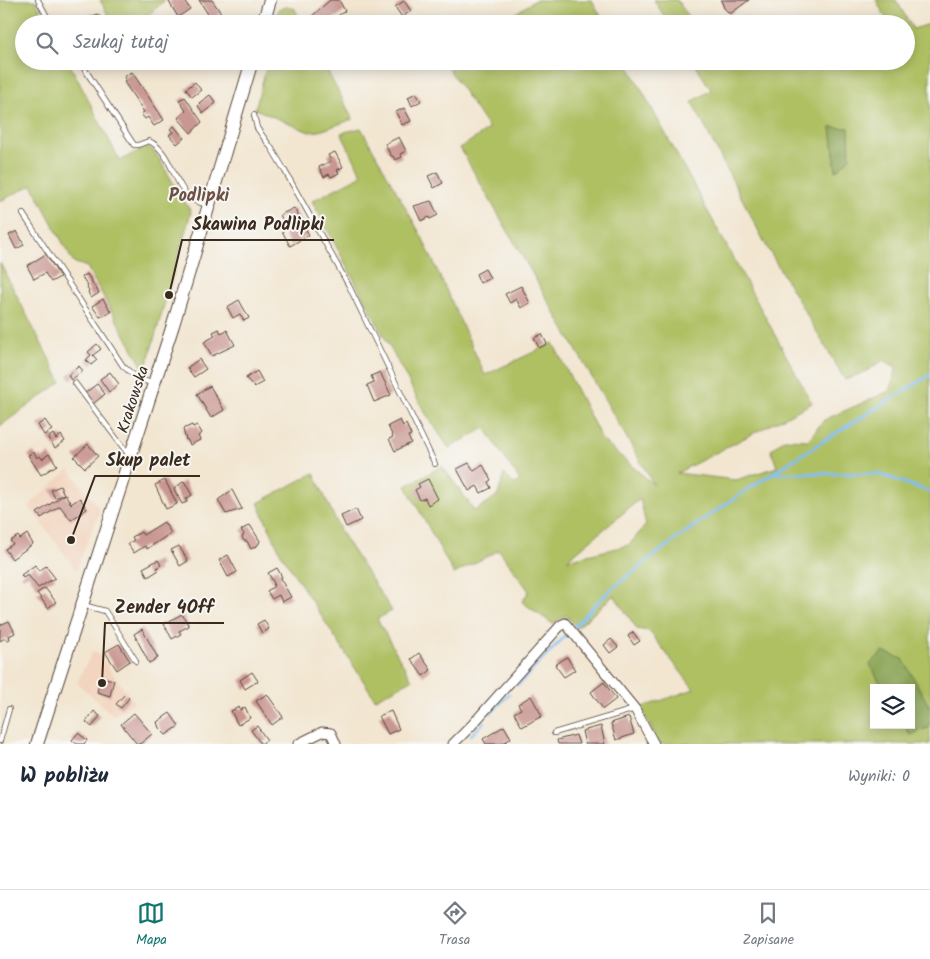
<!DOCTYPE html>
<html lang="pl">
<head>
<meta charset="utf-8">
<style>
  body { margin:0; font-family:Kalam,sans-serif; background:#f6f6f7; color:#1f2937 }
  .controls { position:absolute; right:15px; bottom:15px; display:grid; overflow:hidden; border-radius:0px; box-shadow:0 2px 12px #0003 }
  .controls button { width:45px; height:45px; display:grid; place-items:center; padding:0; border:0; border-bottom:1px solid #e0e1e3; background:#fff; color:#1f2937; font:25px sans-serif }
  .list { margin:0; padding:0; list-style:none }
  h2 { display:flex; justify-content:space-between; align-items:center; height:65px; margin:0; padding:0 20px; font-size:21px }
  h2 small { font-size:16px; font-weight:400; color:#747a83 }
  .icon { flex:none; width:28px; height:28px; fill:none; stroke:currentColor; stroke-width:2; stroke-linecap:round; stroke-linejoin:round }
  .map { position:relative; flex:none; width:930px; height:744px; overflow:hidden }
  .search { position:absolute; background:#fff; box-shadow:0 2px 12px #0003; left:15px; right:15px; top:15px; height:55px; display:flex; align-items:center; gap:12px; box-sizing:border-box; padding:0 18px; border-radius:28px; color:#747a83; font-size:19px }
  .sheet { height:145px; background:#fff }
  nav { display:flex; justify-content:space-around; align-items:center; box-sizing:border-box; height:70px; border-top:1px solid #e0e1e3; background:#fff; font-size:14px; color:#747a83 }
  nav a { display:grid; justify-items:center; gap:2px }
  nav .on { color:#0f766e }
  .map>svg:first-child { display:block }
</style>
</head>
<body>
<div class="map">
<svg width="930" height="744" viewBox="0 0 930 744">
  <rect width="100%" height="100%" fill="#f6f6f2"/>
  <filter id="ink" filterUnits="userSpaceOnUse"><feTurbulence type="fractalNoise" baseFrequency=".02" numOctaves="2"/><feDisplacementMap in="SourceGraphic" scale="10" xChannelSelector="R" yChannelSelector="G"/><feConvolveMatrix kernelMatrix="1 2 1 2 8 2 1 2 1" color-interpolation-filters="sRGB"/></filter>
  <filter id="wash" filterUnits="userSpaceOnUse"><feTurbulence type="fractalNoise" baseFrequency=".0096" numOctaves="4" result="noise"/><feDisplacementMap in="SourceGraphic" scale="20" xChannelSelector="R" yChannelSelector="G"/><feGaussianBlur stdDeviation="1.12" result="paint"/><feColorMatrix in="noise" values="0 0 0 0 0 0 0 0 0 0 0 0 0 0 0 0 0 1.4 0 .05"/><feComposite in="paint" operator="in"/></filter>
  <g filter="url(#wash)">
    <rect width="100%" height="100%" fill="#f2e6d1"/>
    <!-- built -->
    <path fill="#f3d4be" d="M69 469 100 510 76 570 29 506Z
      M93 650 98 654 134 702 114 716 77 683Z"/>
    <!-- green -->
    <path fill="#afc063" stroke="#757540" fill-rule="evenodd" d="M0 0H35L48 24H24V61H68L120 161 139 150 148 147 154 151 191 212 145 371 87 267 73 262 32 185 0 201Z
      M100 0H165L138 24H113Z
      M535 0H592L605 24H500Z
      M654 0H677L693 24H669Z
      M876 0H896L913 29 930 24V708L903 659 870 664 883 688H874V725H905L910 735 930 727V744H660L640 708 694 689 649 631 637 629 614 595 577 628 566 615 553 624 522 602 529 591 499 550 454 574 406 486 442 466 475 511 498 495 504 474 514 484 520 481 485 428 449 448 424 411 312 201 362 175 341 133 361 128 422 237 485 375 553 343 602 440 654 485 460 148 489 129 444 62 626 61 812 403 677 473 736 480 777 467 771 450 784 439 808 440 824 420 889 391 897 368 884 360 865 372 845 380 768 249 692 102 711 90 693 61H906V24H889ZM831 128H849L836 171V170ZM640 499 646 525 629 545 567 560Z
      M287 7 295 9 302 24H275L278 9Z
      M268 61H322L353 119 320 131 309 132 255 109Z
      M0 263 61 382 0 426Z
      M314 473 342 534 392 611 377 619 412 680 375 699 280 552 258 503Z"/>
    <!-- forest -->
    <path fill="#8ba659" stroke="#63683c" d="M831 127 849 128 850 158 836 171Z
      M883 652 903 659 930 708V727L910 735 905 725H911V688H883L870 664Z"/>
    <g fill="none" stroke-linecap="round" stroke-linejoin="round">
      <!-- stream -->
      <path stroke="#81bdf3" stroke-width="3" d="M774 473 879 474 930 492
        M575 626C587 613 599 599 613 588 711 507 822 442 930 375
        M518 685 568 633
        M491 713 509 694
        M471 735 484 722"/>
    </g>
    <g id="blocks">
      <!-- building -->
      <path fill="#c99692" d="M172 0H184L190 9 178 17 169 2Z
        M199 0H212L221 13 211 19Z
        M330 0H339L345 11 326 24H314L310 18Z
        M721 0H749L730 14 724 8Z
        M404 1 411 11 402 17 395 7Z
        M98 14 105 24H87L85 22 89 20 88 18Z
        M132 72 164 120 154 126 148 117 145 119 141 114 144 112 124 82 126 81 124 77Z
        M195 82 201 90 192 97 186 89Z
        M416 93 421 101 412 106 408 97Z
        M210 95 216 103 203 113 198 106 200 104 199 103Z
        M185 97 202 122 191 133 178 118 186 111 179 100Z
        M404 108 411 121 402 125 396 112Z
        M174 126 184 138 177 144 169 135 173 132 170 129Z
        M399 137 406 151 400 154 402 157 395 160 393 156H391L385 144Z
        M335 152 343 167 337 170 339 173 331 177 329 174 324 177 319 167 331 161 328 155Z
        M437 172 443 183 434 188 428 176Z
        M431 201 438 215 430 219 429 217 421 221 414 206Z
        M294 208 309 235 290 246 282 231 293 225 292 223 286 226 280 215Z
        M17 231 24 245 16 249 9 235Z
        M46 254 60 277 51 282 45 273 34 279 27 266Z
        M485 269 490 278 480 283 476 274Z
        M87 274 99 293 91 298 88 292 89 291 87 287 88 286 82 277Z
        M521 286 530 303 521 308 516 299 510 303 505 294Z
        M103 299 111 312 100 317 92 306Z
        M239 300 249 318 244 321 240 314 233 318 227 307Z
        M219 329 221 333 227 330 235 345 212 356 204 342 215 336 213 332Z
        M542 334 547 344 539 348 534 338Z
        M97 344 101 349 93 355 97 360 91 365 86 360 91 355 88 352Z
        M199 359 206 369 194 377 187 368Z
        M79 366 83 371 71 380 68 375Z
        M257 371 263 382 254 387 246 378Z
        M110 372 119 384 109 392 100 379Z
        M380 372 391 395 374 402 367 385 374 382 371 376Z
        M97 384 105 394 93 404 85 393Z
        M210 386 224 410 211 418 197 394Z
        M45 420 52 430 44 435 38 425Z
        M400 420 403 426 406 424 411 435 408 436 411 443 395 451 389 439 393 437 388 426Z
        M192 425 193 427 197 425 202 433 198 436 200 440 190 445 187 439 186 440 183 429Z
        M53 434 56 439 61 435 65 441 55 448 48 438Z
        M88 444 98 456 85 468 74 457Z
        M34 452 37 458 40 456 42 459 49 454 57 465 41 475 28 455Z
        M469 463 474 471 483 465 491 480 488 482 491 488 481 493 477 486 469 491 457 469Z
        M428 479 438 499 428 505 425 498 420 500 415 490 420 487 418 484Z
        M165 480 177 504 166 509 155 485Z
        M184 481 192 495 186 499 187 502 182 504 174 489Z
        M60 486 64 494 55 498 51 490Z
        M232 490 242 509 226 514 218 500Z
        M65 494 71 504 80 498 87 509 71 520 60 506 41 518 37 513Z
        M356 509 361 520 346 527 341 516Z
        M164 522 171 533 147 549 145 546 134 553 128 544 134 540 132 537 141 532 143 535Z
        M250 525 260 541 258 545 251 549 247 541H244L242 537 244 534 241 530Z
        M27 534 33 544 12 559 5 549 13 544 10 541 18 536 20 539Z
        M179 546 188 561 180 566 171 550Z
        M228 555 237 572 228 577 219 560Z
        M158 560 161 565 157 568 159 570 148 577 143 568Z
        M35 565 39 571 46 566 55 578 38 588 28 575 23 578 21 575Z
        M277 568 282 577 280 578 291 597 282 602 279 595 272 599 267 591 273 587 274 583 268 573Z
        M45 588 56 602 48 608 37 593Z
        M182 614 189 626 179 631 181 634 172 639 164 624Z
        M264 620 269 629 262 633 257 624Z
        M9 621 15 633 9 636 10 639 8 640 5 638 0 641V625Z
        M142 629 158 658 149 663 134 634Z
        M633 632 640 641 634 645 628 636Z
        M611 639 618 647 610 653 604 645Z
        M119 644 130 661 117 670 105 652Z
        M419 653 431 670 423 676 411 659Z
        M567 657 575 670 564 677 555 665Z
        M252 672 258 681 245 689 240 680Z
        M101 677 114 680 110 696 97 692Z
        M604 682 616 699 603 709 591 692Z
        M125 694 129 698 121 708 116 704Z
        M267 694 283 717 272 725 256 701Z
        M531 696 542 716 522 727 514 713 521 709 518 704Z
        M239 707 240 710 245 707 250 718 238 725 231 711Z
        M94 711 100 716 92 727 86 722Z
        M391 711 399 729 388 734 379 716Z
        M134 713 152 734 140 744H137L121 724Z
        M170 713 179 726 166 735 159 728 157 722Z
        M629 717 634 734 616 740 611 723Z
        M257 726 267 740 261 744 251 730Z
        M504 726 511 738 502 744H486L483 739Z
        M601 726 605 744H585L582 731Z
        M78 733 87 740 84 744H77L72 740Z
        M576 735 579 744H558L557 740Z"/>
    </g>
  </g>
  <g filter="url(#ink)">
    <use href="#blocks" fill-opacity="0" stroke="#564639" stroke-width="1"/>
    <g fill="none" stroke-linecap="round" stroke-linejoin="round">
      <!-- service casing -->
      <g stroke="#564639" stroke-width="6">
        <path id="service" d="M38 0 51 24
          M77 61 84 68 134 145H138L149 141C171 151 173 183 190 198 195 202 202 203 208 205
          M254 115 257 128 272 149 285 171 349 286 435 464
          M23 214 123 366 138 379 153 383
          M75 383 128 454
          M83 605 105 611 136 661
          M554 733 635 709
          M0 741 9 709"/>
      </g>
      <!-- minor casing -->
      <g stroke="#564639" stroke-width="11">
        <path id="minor" d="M298 744 322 732 331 733 336 744
          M453 744 472 725 561 625 565 623 635 709 654 744"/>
      </g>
      <!-- secondary casing -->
      <g stroke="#564639" stroke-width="14">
        <path id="secondary" d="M263 24 270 0
          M37 744 173 325 252 61"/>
      </g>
      <!-- service -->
      <use href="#service" stroke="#fff" stroke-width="4.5"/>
      <!-- minor -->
      <use href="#minor" stroke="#fff" stroke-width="9"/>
      <!-- secondary -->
      <use href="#secondary" stroke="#fff" stroke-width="12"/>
    </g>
  </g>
  <g text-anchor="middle" stroke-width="4" stroke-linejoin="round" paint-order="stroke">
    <!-- street labels -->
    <g font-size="16" fill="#3b2a1e" stroke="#f6f6f2">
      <text transform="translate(132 399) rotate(-72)" y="6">Krakowska</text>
    </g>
    <!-- neighbourhood labels -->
    <g font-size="18" font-weight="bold" fill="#6d5047" stroke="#f6f6f2">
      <text x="199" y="201">Podlipki</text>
    </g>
  </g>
  <!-- callouts -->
  <path fill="none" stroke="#3b2a1e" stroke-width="2" d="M169 295L182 240H334M71 540L95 476H200M102 683L105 623H224"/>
  <g fill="#3b2a1e" stroke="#f6f6f2" stroke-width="2">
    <circle cx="169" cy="295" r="5"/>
    <circle cx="71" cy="540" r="5"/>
    <circle cx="102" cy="683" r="5"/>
  </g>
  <g font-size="18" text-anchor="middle" font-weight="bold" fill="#3b2a1e" stroke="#f6f6f2" stroke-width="4" stroke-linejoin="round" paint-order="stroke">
    <text x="258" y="230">Skawina Podlipki</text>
    <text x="148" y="466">Skup palet</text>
    <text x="164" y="613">Zender 4Off</text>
  </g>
</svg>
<div class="controls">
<button><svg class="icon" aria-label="layers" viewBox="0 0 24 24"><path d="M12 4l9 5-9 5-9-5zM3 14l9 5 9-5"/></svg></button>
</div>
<div class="search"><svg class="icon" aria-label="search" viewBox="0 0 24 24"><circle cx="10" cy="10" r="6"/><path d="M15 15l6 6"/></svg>Szukaj tutaj</div>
</div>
<section class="sheet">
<h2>W pobliżu<small>Wyniki: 0</small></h2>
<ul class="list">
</ul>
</section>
<nav>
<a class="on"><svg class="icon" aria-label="map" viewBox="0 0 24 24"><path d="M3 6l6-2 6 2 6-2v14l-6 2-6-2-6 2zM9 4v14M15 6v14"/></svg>Mapa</a>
<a><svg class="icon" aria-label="directions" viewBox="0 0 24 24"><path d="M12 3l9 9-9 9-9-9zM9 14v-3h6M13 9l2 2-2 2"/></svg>Trasa</a>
<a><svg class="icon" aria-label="saved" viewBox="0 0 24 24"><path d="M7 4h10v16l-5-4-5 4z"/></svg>Zapisane</a>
</nav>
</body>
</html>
